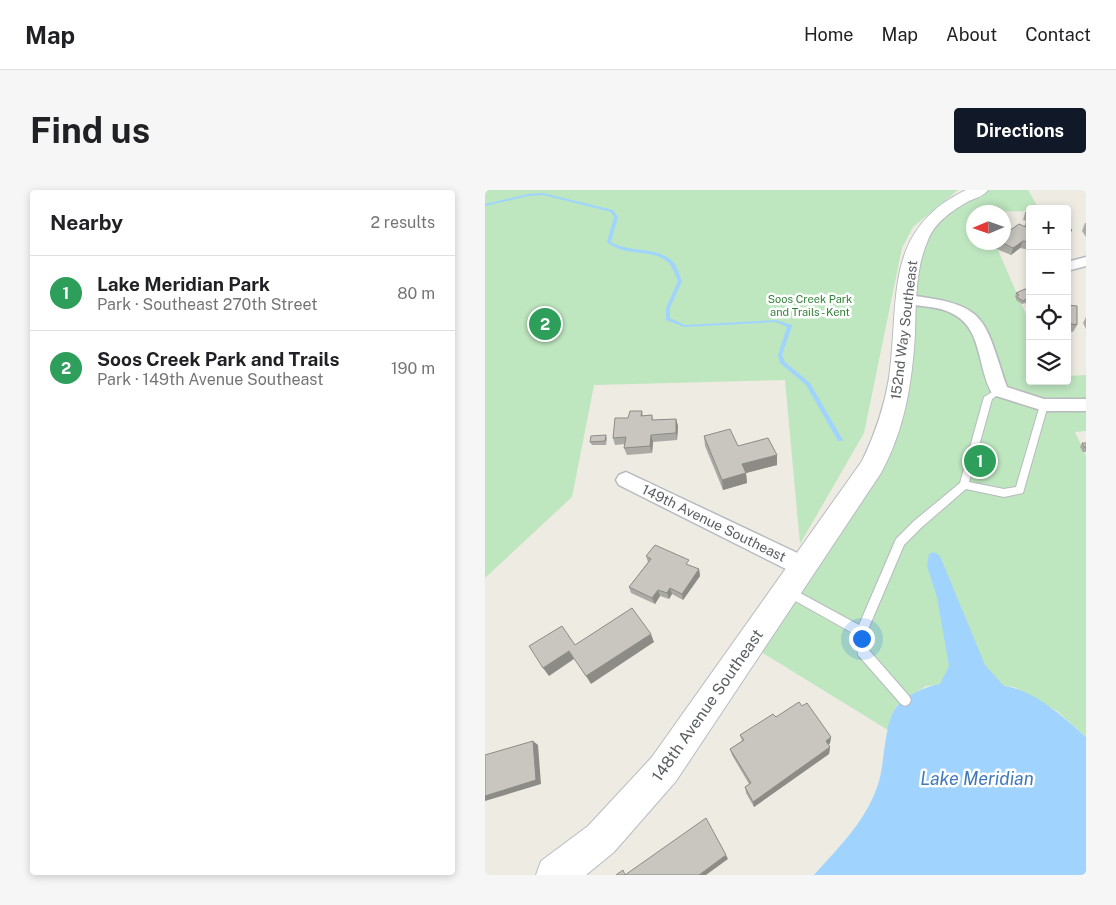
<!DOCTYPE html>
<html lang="en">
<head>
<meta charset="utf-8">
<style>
  body { margin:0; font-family:"Public Sans",sans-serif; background:#f6f6f6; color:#202124 }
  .controls { position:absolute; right:15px; top:15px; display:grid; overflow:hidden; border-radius:5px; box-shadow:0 2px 8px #0003 }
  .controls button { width:45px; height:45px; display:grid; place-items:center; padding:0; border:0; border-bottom:1px solid #e0e0e0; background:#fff; color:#202124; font:25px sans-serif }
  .compass { position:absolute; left:481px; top:15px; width:45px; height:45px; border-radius:50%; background:#fff; box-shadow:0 2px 8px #0003; rotate:268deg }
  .you { position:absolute; left:376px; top:448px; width:18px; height:18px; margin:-12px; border:4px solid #fff; border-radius:50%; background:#1a73e8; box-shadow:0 0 0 8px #1a73e833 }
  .badge { display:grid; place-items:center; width:32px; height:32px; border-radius:50%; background:#111827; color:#fff; font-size:16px; font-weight:700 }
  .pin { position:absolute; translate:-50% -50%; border:2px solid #fff; box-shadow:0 1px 5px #0006 }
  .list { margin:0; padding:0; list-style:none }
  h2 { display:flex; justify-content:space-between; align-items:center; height:65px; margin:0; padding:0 20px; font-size:21px }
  h2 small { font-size:16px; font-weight:400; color:#757577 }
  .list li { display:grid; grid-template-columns:32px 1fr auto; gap:15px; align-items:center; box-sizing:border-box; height:75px; padding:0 20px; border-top:1px solid #e0e0e0 }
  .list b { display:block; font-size:19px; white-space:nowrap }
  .list p { margin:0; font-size:16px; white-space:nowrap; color:#757577 }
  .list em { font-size:16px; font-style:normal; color:#757577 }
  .icon { flex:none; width:28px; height:28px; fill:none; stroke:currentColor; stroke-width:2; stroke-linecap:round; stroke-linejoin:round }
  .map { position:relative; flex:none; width:601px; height:685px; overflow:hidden; border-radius:5px }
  header { display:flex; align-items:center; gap:30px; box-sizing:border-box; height:70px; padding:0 25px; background:#fff; border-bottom:1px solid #e0e0e0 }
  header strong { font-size:24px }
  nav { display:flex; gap:28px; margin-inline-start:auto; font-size:18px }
  .intro { display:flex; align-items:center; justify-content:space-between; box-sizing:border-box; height:120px; padding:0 30px }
  h1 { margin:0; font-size:35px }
  .button { padding:12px 22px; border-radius:5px; background:#111827; color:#fff; font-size:18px; font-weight:700 }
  main { display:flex; gap:30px; padding:0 30px }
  aside { flex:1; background:#fff; border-radius:5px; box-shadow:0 2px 8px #0003 }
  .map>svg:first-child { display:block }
</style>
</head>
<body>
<header>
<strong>Map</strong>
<nav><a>Home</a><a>Map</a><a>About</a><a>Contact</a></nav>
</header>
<div class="intro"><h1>Find us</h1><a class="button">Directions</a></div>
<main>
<aside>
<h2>Nearby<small>2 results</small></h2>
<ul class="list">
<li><span class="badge" style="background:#2e9e5b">1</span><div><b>Lake Meridian Park</b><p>Park · Southeast 270th Street</p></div><em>80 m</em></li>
<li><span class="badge" style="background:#2e9e5b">2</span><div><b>Soos Creek Park and Trails</b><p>Park · 149th Avenue Southeast</p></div><em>190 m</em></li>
</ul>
</aside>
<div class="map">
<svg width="601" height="685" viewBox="0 0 601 685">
  <rect width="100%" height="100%" fill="#eeebe2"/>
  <!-- green -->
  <path fill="#bee6bf" d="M0 0H473L428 37 417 58 379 243 315 354 300 190 109 195 87 307 0 388Z
    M495 0H543L554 19H545V21L488 22V52L510 53 545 134V191H582V186L601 185V241L590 242 601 266V547L572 521 529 497 480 491 441 496 411 516 403 540 265 455 387 276 443 36Z"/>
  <!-- water -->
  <path fill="#a0d4ff" d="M449 362 455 366 500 475 519 496C550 500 578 527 601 547V685H329C355 656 383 629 394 591 400 571 399 532 412 516 421 505 442 496 455 494L464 476 452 407 442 376 444 364Z"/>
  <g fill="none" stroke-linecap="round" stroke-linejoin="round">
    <!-- stream -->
    <path fill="#a0d4ff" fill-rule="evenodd" d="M58 3 128 20 133 27 126 52C144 63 169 56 186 70 192 75 194 84 197 91L185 118V128L200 135 291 130 307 135V136L297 165 300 172 325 193 358 250 357 251H353L321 195 295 173 293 165 302 137 291 132 199 137 181 130V118L193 91C190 85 188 78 184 73 171 61 152 64 137 60 132 58 127 56 123 53L122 52 129 27 126 22 58 5 43 6 0 16V14L43 4Z"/>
    <!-- lane casing -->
    <g stroke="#b7babf" stroke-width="2">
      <path id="lane" d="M514 198 518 201 507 209 484 292 519 299 531 297 555 215 559 212 563 215 538 303 519 307 481 299 437 337 419 355 382 442 383 459 424 506 426 510 424 514 420 516 416 514 373 465 371 445 298 404 297 401 298 398 302 396 306 398 374 435 411 349 429 331 475 293 499 207Z"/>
    </g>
    <!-- street casing -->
    <g stroke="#b7babf" stroke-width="3">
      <path id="street" d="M601 67V76L582 81V72Z
        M423 105C503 115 498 126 522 197L559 209H601V221H559L508 205C491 178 499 136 464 122 449 115 433 117 418 113L415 110Z
        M141 282 325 369 328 376 325 383 317 385 309 383 134 295 131 290 134 285Z"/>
    </g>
    <!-- secondary casing -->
    <g stroke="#b8bbc1" stroke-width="2">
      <path id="secondary" d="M481 0H503C499 6 491 8 484 11 468 20 450 32 443 50 430 79 431 112 430 144 427 193 420 239 396 283L191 591 129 662 101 685H51L56 671 103 636 167 567 377 271C390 244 399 218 404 188 415 111 397 40 481 0Z"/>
    </g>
    <!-- lane -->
    <use href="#lane" fill="#fff" fill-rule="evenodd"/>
    <!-- street -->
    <use href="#street" fill="#fff" fill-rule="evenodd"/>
    <!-- secondary -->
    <use href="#secondary" fill="#fff" fill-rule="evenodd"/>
  </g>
  <!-- wall -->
  <path fill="#acaaa4" d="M545 20V60L535 58 526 65 507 57 508 52H518L524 41 539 37 541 31 538 30 540 23Z
    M600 33H601V47L597 41Z
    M545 97V116L540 113 537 114 531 110V108L530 107 531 103Z
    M582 115 592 135 588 142 582 141Z
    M601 127V139L598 133Z
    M157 221 158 226 167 225 168 230 191 229 193 236 192 250 168 252 167 263 142 265 139 258 140 254 130 255 128 248 143 228Z
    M121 245 122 249 121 255H107L105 252Z
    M219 246 253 256 292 275 261 283 262 293 238 300 220 256Z
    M597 253H601V262H598L595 257Z
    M161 366 205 376 214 379 215 386 198 410 187 404 184 409 175 406 170 414 146 403 144 397 163 372Z
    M317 516 346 547 345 553 343 555 345 557 344 564 269 617 261 603 260 597 264 594 247 565 245 559 257 551 255 545 291 527Z"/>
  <!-- shaded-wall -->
  <path fill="#8c8b86" d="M587 40 584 47 582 48V43Z
    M538 51 535 58 526 65 528 58Z
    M191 229 193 236 192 250 191 243Z
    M166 245 168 252 167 263 165 256Z
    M292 265V275L261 283 262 293 238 300 237 290 257 274Z
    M214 379 215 386 198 410 197 404Z
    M185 398 187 404 184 409 182 403Z
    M173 400 175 406 170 414 167 408Z
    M166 444 169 452 106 494 101 486Z
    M84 461 89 469 64 486 58 478Z
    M346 547 345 553 340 557 341 551Z
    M48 551 53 555 56 594 0 611V606Z
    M345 557 344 564 269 617 268 612Z
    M241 665 243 669 221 685H214Z"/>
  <!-- building -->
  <path fill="#c8c6bf" stroke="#8c8b86" d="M545 20V25L540 23Z
    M534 34 545 39V52L538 51 528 58 516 52H518V39L524 41Z
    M582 37 587 40 582 43Z
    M545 97V112L541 109 538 111 532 107 534 105 531 103Z
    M582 115 592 116V135L582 133Z
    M145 221H157L156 226 167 225V230L191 229V243L166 245 165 256 139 258 141 247 128 248 130 228H143Z
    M245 239 253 256 283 248 292 265 257 274 261 283 237 290 219 246Z
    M121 245 120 251 105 252 106 246Z
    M597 253H601V258H600Z
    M170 355 204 370 201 374 214 379 197 404 185 398 182 403 173 400 167 408 144 397 166 369 161 366Z
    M147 418 166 444 101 486 84 461 58 478 44 456 77 436 90 455Z
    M314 512 317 516 322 513 346 547 341 551 345 557 268 612 260 597 266 593 245 559 259 550 255 545 288 524 291 527Z
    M48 551 51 590 0 606V565Z
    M221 628 241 665 214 685H131L138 680 140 685Z"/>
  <g text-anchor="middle" stroke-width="5" stroke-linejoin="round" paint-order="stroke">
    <!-- far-park labels -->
    <g font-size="11" fill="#328238" stroke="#fff">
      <text x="325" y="113">Soos Creek Park<tspan x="325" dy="13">and Trails - Kent</tspan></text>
    </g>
    <!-- street labels -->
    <g font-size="14" fill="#5a5e63" stroke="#fff">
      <text transform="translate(419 140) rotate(-83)" y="5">152nd Way Southeast</text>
      <text transform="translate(229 333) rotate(26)" y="5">149th Avenue Southeast</text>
    </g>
    <!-- near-street labels -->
    <g font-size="16" fill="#5a5e63" stroke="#fff">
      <text transform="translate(222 515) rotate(-55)" y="6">148th Avenue Southeast</text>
    </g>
    <!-- near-water labels -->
    <g font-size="18" font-style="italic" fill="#3f79bb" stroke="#fff">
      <text x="492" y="595">Lake Meridian</text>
    </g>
  </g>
</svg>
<div class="controls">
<button>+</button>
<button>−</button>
<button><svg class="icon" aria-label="locate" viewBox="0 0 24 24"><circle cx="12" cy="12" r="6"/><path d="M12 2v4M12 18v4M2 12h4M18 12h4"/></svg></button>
<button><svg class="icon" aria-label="layers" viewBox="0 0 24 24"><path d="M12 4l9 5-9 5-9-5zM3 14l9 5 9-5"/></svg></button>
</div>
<svg class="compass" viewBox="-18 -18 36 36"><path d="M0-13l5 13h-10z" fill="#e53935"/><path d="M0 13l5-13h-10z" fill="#757577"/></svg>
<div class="you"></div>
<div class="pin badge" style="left:495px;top:271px;background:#2e9e5b">1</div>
<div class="pin badge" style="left:60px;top:134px;background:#2e9e5b">2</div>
</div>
</main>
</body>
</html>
